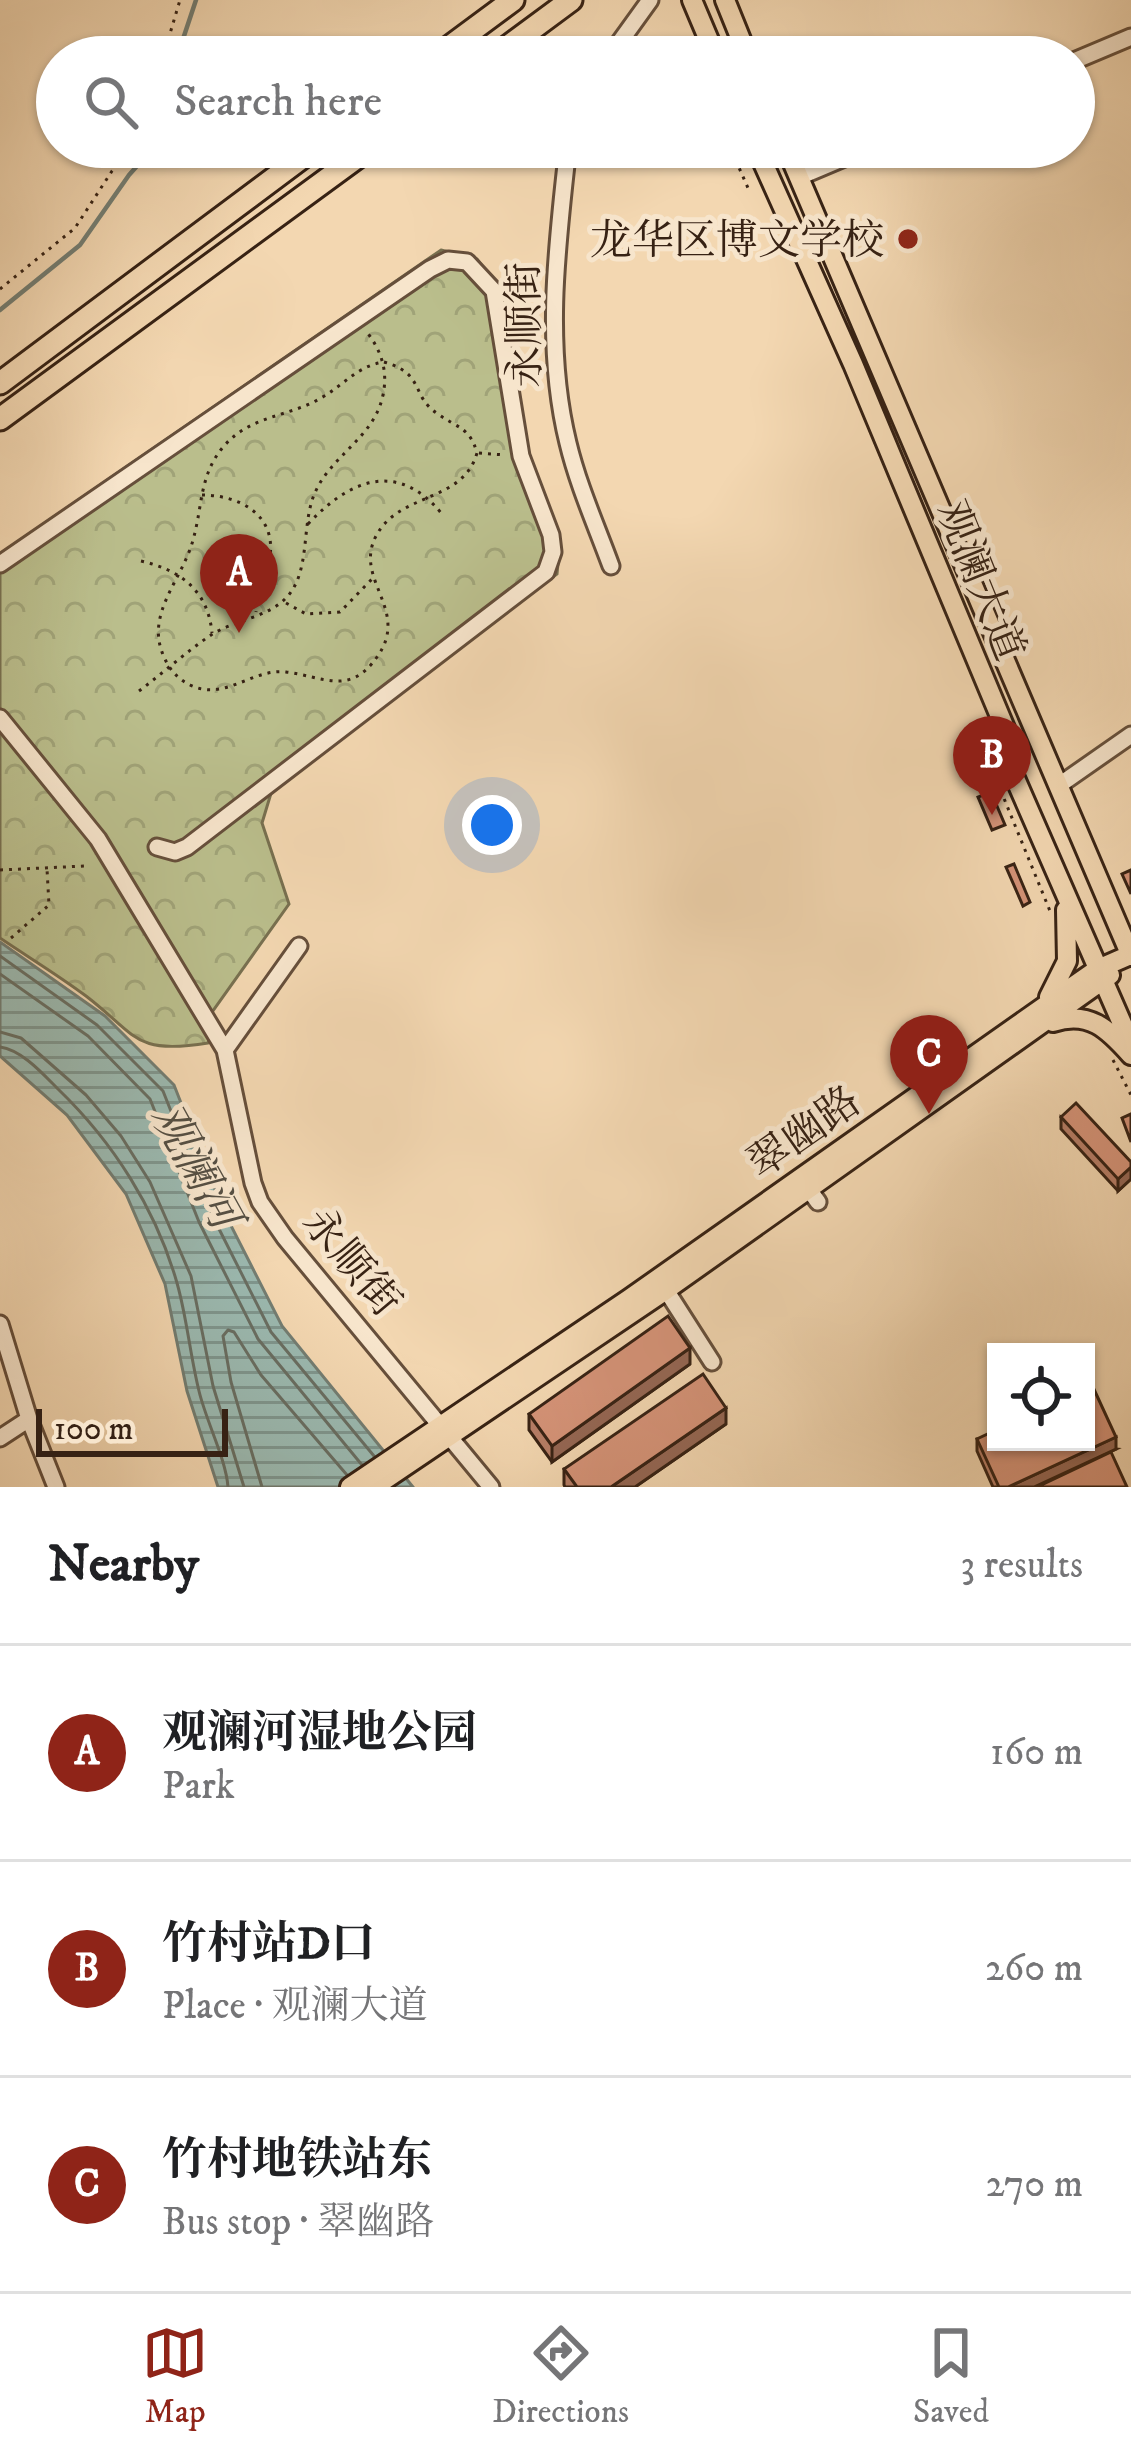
<!DOCTYPE html>
<html lang="en">
<head>
<meta charset="utf-8">
<style>
  body { margin:0; font-family:"IM FELL DW Pica","Noto Serif SC",serif; background:#f6f6f6; color:#202124 }
  .controls { position:absolute; right:36px; bottom:36px; display:grid; overflow:hidden; border-radius:0px; box-shadow:0 3px 9px #0004 }
  .controls button { width:108px; height:108px; display:grid; place-items:center; padding:0; border:0; border-bottom:3px solid #e0e0e0; background:#fff; color:#202124; font:60px sans-serif }
  .scale { position:absolute; left:36px; bottom:30px; width:192px; box-sizing:border-box; padding-left:12px; border:6px solid #372214; border-top:0; font-size:33px; line-height:42px; white-space:nowrap; color:#372214; -webkit-text-stroke:9px #f7e5cc; paint-order:stroke }
  .you { position:absolute; left:492px; top:825px; width:42px; height:42px; margin:-30px; border:9px solid #fff; border-radius:50%; background:#1a73e8; box-shadow:0 0 0 18px #1a73e833 }
  .badge { display:grid; place-items:center; width:78px; height:78px; border-radius:50%; background:#8f2418; color:#fff; font-size:39px; font-weight:700 }
  .pin { position:absolute; translate:-50% -99px; filter:drop-shadow(0 3px 6px #0008) }
  .pin::after { content:''; position:absolute; top:63px; width:42px; height:36px; background:inherit; clip-path:polygon(0 0,100% 0,50% 100%) }
  .list { margin:0; padding:0; list-style:none }
  h2 { display:flex; justify-content:space-between; align-items:center; height:156px; margin:0; padding:0 48px; font-size:51px }
  h2 small { font-size:39px; font-weight:400; color:#757577 }
  .list li { display:grid; grid-template-columns:78px 1fr auto; gap:36px; align-items:center; box-sizing:border-box; height:216px; padding:0 48px; border-top:3px solid #e0e0e0 }
  .list b { display:block; font-size:45px; white-space:nowrap }
  .list p { margin:0; font-size:39px; white-space:nowrap; color:#757577 }
  .list em { font-size:39px; font-style:normal; color:#757577 }
  .icon { flex:none; width:66px; height:66px; fill:none; stroke:currentColor; stroke-width:2; stroke-linecap:round; stroke-linejoin:round }
  .map { position:relative; flex:none; width:1131px; height:1487px; overflow:hidden }
  .search { position:absolute; background:#fff; box-shadow:0 3px 9px #0004; left:36px; right:36px; top:36px; height:132px; display:flex; align-items:center; gap:30px; box-sizing:border-box; padding:0 42px; border-radius:66px; color:#757577; font-size:45px }
  .sheet { height:804px; background:#fff }
  nav { display:flex; justify-content:space-around; align-items:center; box-sizing:border-box; height:168px; border-top:3px solid #e0e0e0; background:#fff; font-size:33px; color:#757577 }
  nav a { display:grid; justify-items:center; gap:6px }
  nav .on { color:#8f2418 }
  .map>svg:first-child { display:block }
</style>
</head>
<body>
<div class="map">
<svg width="1131" height="1487" viewBox="0 0 1131 1487">
  <defs>
    <pattern id="park-crowns" width="20" height="18" patternUnits="userSpaceOnUse" patternTransform="scale(3)"><rect width="20" height="18" fill="#babe8c"/><path d="M2 6a3 3 0 1 1 6 0M12 15a3 3 0 1 1 6 0" fill="none" stroke="#a0a378"/></pattern>
    <pattern id="water-rules" width="6" height="5" patternUnits="userSpaceOnUse" patternTransform="scale(3)"><rect width="6" height="5" fill="#9bb9b0"/><path d="M0 2.5h6" fill="none" stroke="#7f968e"/></pattern>
  </defs>
  <rect width="100%" height="100%" fill="#f3d7b1"/>
  <filter id="stains"><feTurbulence type="fractalNoise" baseFrequency=".00167" numOctaves="4"/><feColorMatrix values="0 0 0 0 .2 0 0 0 0 .09 0 0 0 0 .02 0 0 0 .5 -.17"/></filter>
  <radialGradient id="worn" r=".72"><stop offset=".6" stop-color="#630" stop-opacity="0"/><stop offset="1" stop-color="#630" stop-opacity=".3"/></radialGradient>
  <!-- park -->
  <path fill="url(#park-crowns)" stroke="#787050" stroke-width="3" d="M441 250 477 259 500 289 525 449 560 544 557 574 272 790 262 823 289 904 205 1022 211 1034 208 1043C134 1055 138 1036 86 996 58 975 28 957 0 938V554Z"/>
  <!-- water -->
  <path fill="url(#water-rules)" stroke="#737d72" stroke-width="3" d="M0 942 105 1016 174 1085 223 1210 282 1326 413 1487H218L187 1391 165 1284 126 1194 67 1115 0 1056Z"/>
  <g fill="none" stroke-linecap="round" stroke-linejoin="round">
    <!-- shore -->
    <path stroke="#696e62" stroke-width="3" d="M0 956 97 1025 163 1091 212 1215 271 1332 374 1456
      M0 974 88 1036 150 1099 199 1222 258 1339 362 1465
      M0 1032 21 1038 86 1095 121 1136 150 1182 191 1276 213 1386 244 1487
      M0 1047C22 1050 43 1074 58 1089 113 1142 156 1209 177 1283 187 1318 190 1355 199 1391 206 1421 226 1459 228 1487
      M262 1487 231 1382 223 1336 228 1330 234 1332 261 1375 347 1475"/>
    <!-- stream -->
    <path stroke="#737d72" stroke-width="4.5" d="M177 57 196 0
      M0 310 80 245 129 175 154 147"/>
    <!-- minor casing -->
    <g stroke="#664f3b" stroke-width="21">
      <path id="minor" d="M609 57 650 0
        M1074 61 1131 37
        M568 147C557 245 544 346 568 443 578 485 596 525 611 566
        M799 177 870 147
        M0 564 430 269 448 260 467 262 494 291 521 456 551 535 553 552 546 572 187 847 175 852 157 847
        M0 718 98 839 225 1050 253 1183 260 1202 285 1238 491 1487
        M1058 786 1131 735
        M225 1050 299 946
        M802 1180 818 1202
        M666 1290 712 1362
        M0 1324 29 1419 56 1487
        M0 1438 29 1419"/>
    </g>
    <!-- major casing -->
    <g stroke="#372214" stroke-width="24">
      <path id="major" d="M692 0 716 57
        M725 0 748 57
        M756 147 853 364 1007 733 1011 769 1131 1044
        M786 147 1131 956
        M1049 997 1067 961 1066 910
        M1053 1022C1089 1010 1108 1029 1131 1055
        M350 1487 629 1299 1069 989 1098 969 1130 955
        M374 1487 666 1290 1110 975"/>
    </g>
    <!-- highway casing -->
    <g stroke="#372214" stroke-width="27">
      <path id="highway" d="M436 57 513 0
        M494 57 571 0
        M0 383 316 147
        M0 419 371 147"/>
    </g>
    <!-- path -->
    <path stroke="#372214" stroke-width="3" stroke-dasharray="3 6" stroke-linecap="butt" d="M163 57 180 0
      M807 147 812 157
      M732 152 748 188
      M0 289 75 228 112 171 133 147
      M384 362C426 374 410 396 438 414 457 428 470 427 477 453 463 503 399 492 376 536 353 580 411 610 377 657 349 697 322 676 286 672 252 668 225 702 190 685 178 679 170 670 165 659 143 615 182 581 193 540 203 505 199 475 224 446 251 415 289 417 321 398 344 385 357 366 384 362Z
      M479 453 505 455
      M202 495C237 495 276 513 270 556 268 575 259 593 256 612
      M308 524C350 479 398 460 442 514
      M141 561C180 570 208 590 212 633
      M235 564 259 582
      M286 603 306 614 340 612 372 579
      M139 691C163 673 186 652 211 635 234 620 266 618 285 599 311 574 301 527 314 495 329 457 372 439 382 399 389 373 382 351 366 331
      M994 774 1050 911
      M0 870 85 866
      M11 938 49 905 47 869
      M1113 1060 1131 1095"/>
    <!-- minor -->
    <use href="#minor" stroke="#f7e5cc" stroke-width="15"/>
    <!-- major -->
    <use href="#major" stroke="#f3d7b1" stroke-width="18"/>
    <!-- highway -->
    <use href="#highway" stroke="#f3d7b1" stroke-width="21"/>
  </g>
  <!-- wall -->
  <path fill="#b77e67" stroke="#372214" stroke-width="3" d="M1061 1117 1131 1162V1179L1118 1191 1061 1129Z
    M690 1364 552 1462 529 1430V1414Z
    M726 1424 635 1487H565L564 1485V1469Z
    M977 1439 1116 1449 1034 1487H993L977 1451Z"/>
  <!-- shaded-wall -->
  <path fill="#956754" stroke="#372214" stroke-width="3" d="M1131 1167V1179L1118 1191V1179Z
    M690 1348V1364L552 1462V1446Z
    M726 1408V1424L635 1487H611Z
    M1116 1437V1449L1034 1487H1008Z"/>
  <!-- building -->
  <path fill="#d59378" stroke="#372214" stroke-width="3" d="M991 792 1005 825 992 830 978 797Z
    M1014 864 1030 902 1023 906 1006 867Z
    M1131 870V894L1122 874Z
    M1076 1103 1131 1162V1167L1118 1179 1061 1117Z
    M1131 1114V1142L1122 1118Z
    M668 1316 690 1348 552 1446 529 1414Z
    M703 1374 726 1408 611 1487H577L564 1469Z
    M1092 1385 1116 1437 1008 1487H999L977 1439 996 1430V1442H1086V1388Z
    M1111 1452 1127 1487H1037Z"/>
  <!-- markers -->
  <circle fill="#8f2418" stroke="#f7e5cc" stroke-width="4.5" cx="908" cy="239" r="12"/>
  <g text-anchor="middle" stroke-width="10" stroke-linejoin="round" paint-order="stroke">
    <!-- poi labels -->
    <g font-size="42" fill="#372214" stroke="#f7e5cc" text-anchor="end">
      <text x="884" y="254">龙华区博文学校</text>
    </g>
    <!-- street labels -->
    <g font-size="42" fill="#372214" stroke="#f7e5cc">
      <text transform="translate(523 325) rotate(-91)" y="15">永顺街</text>
      <text transform="translate(982 580) rotate(68)" y="15">观澜大道</text>
      <text transform="translate(803 1131) rotate(-35)" y="15">翠幽路</text>
      <text transform="translate(353 1261) rotate(50)" y="15">永顺街</text>
    </g>
    <!-- water labels -->
    <g font-size="45" font-style="italic" fill="#554f43" stroke="#f7e5cc">
      <text transform="translate(197 1165) rotate(61)" y="16">观澜河</text>
    </g>
  </g>
  <rect width="100%" height="100%" filter="url(#stains)"/>
  <rect width="100%" height="100%" fill="url(#worn)"/>
</svg>
<div class="controls">
<button><svg class="icon" aria-label="locate" viewBox="0 0 24 24"><circle cx="12" cy="12" r="6"/><path d="M12 2v4M12 18v4M2 12h4M18 12h4"/></svg></button>
</div>
<div class="scale">100 m</div>
<div class="you"></div>
<div class="pin badge" style="left:239px;top:633px">A</div>
<div class="pin badge" style="left:992px;top:815px">B</div>
<div class="pin badge" style="left:929px;top:1114px">C</div>
<div class="search"><svg class="icon" aria-label="search" viewBox="0 0 24 24"><circle cx="10" cy="10" r="6"/><path d="M15 15l6 6"/></svg>Search here</div>
</div>
<section class="sheet">
<h2>Nearby<small>3 results</small></h2>
<ul class="list">
<li><span class="badge">A</span><div><b>观澜河湿地公园</b><p>Park</p></div><em>160 m</em></li>
<li><span class="badge">B</span><div><b>竹村站D口</b><p>Place · 观澜大道</p></div><em>260 m</em></li>
<li><span class="badge">C</span><div><b>竹村地铁站东</b><p>Bus stop · 翠幽路</p></div><em>270 m</em></li>
</ul>
</section>
<nav>
<a class="on"><svg class="icon" aria-label="map" viewBox="0 0 24 24"><path d="M3 6l6-2 6 2 6-2v14l-6 2-6-2-6 2zM9 4v14M15 6v14"/></svg>Map</a>
<a><svg class="icon" aria-label="directions" viewBox="0 0 24 24"><path d="M12 3l9 9-9 9-9-9zM9 14v-3h6M13 9l2 2-2 2"/></svg>Directions</a>
<a><svg class="icon" aria-label="saved" viewBox="0 0 24 24"><path d="M7 4h10v16l-5-4-5 4z"/></svg>Saved</a>
</nav>
</body>
</html>
